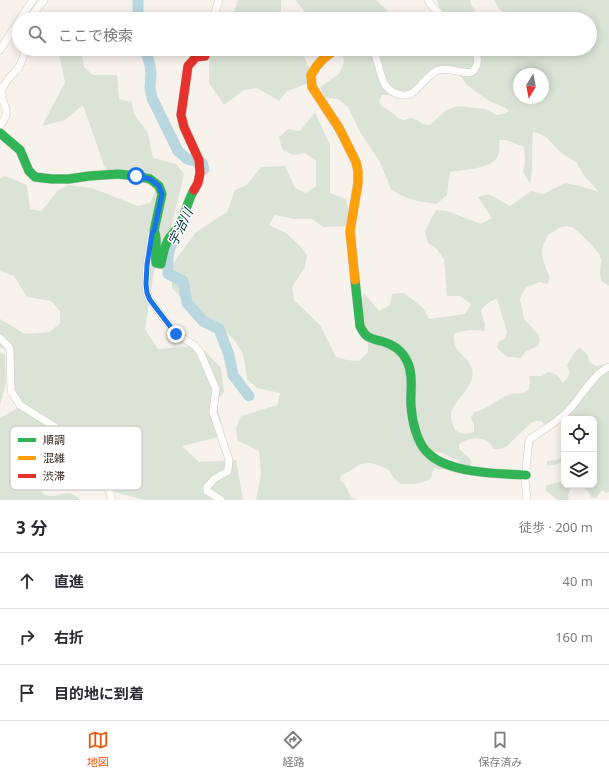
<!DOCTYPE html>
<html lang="ja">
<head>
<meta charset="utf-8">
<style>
  body { margin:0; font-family:"Noto Sans","Noto Sans JP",sans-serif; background:#f7f7f7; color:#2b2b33 }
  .controls { position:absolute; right:12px; bottom:12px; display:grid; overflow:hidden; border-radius:8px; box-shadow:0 2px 10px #0003 }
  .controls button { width:36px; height:36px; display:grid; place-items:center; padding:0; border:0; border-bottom:1px solid #e1e1e2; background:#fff; color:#2b2b33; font:20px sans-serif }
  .compass { position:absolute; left:513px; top:68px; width:36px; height:36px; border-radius:50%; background:#fff; box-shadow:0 2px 10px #0003; rotate:190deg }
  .stop { position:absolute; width:12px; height:12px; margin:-9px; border:3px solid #1a73e8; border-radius:50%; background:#fff }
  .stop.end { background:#1a73e8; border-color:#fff; box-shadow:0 1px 4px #0008 }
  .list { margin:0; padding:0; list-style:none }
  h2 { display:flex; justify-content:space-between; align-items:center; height:52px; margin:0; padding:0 16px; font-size:17px }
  h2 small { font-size:13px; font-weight:400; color:#7c7c81 }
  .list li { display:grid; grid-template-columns:26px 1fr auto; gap:12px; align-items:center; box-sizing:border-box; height:56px; padding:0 16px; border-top:1px solid #e1e1e2 }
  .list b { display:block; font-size:15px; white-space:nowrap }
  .list em { font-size:13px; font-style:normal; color:#7c7c81 }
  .icon { flex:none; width:22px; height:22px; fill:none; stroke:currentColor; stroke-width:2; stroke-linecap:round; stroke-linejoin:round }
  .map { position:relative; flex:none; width:609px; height:500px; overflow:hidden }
  .search { position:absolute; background:#fff; box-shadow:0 2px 10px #0003; left:12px; right:12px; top:12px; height:44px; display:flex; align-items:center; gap:10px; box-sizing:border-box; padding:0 14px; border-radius:22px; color:#7c7c81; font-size:15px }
  .sheet { height:220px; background:#fff }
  nav { display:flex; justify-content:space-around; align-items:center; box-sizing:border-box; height:56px; border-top:1px solid #e1e1e2; background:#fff; font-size:11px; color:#7c7c81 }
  nav a { display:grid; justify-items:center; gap:2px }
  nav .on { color:#ea580c }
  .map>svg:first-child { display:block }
</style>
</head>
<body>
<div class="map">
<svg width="609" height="500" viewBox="0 0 609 500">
  <rect width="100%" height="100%" fill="#f8f2ed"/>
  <!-- green -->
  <path fill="#dbe3d6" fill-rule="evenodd" d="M238 0H281V11L285 19H229L233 14Z
    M295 0H376L396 19H326L310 17Z
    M437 0H470L471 4 476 13 495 19H442Z
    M494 0H609V286L601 281 600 274 601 260 599 254 590 243 574 228 567 226 561 227 555 231 549 234C547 238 544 242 543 246 540 256 546 269 550 278L547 284 540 282 527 287 523 292 520 299 524 319 538 334 540 340 538 346 525 352 521 358C509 358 504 357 497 347L499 341 505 339 507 332 497 299C489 301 485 305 481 311L485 324 484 331C473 329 464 330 454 334 452 354 469 355 472 369 476 385 458 397 452 410 450 414 451 418 452 422 455 435 463 435 474 432V425L471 418 474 412C488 410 497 398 511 394 515 393 520 394 523 393 525 392 527 391 529 389L530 383 529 376H542L548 372C556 373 558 376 563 383 570 376 570 373 567 365L574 353 579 348C587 352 588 355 590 363L597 366 609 363V492L606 493 602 490 596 498H592L587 490 580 485H594V419H564V422L560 421 547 428 541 421H536L531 423 506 447C501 449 498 450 493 449 489 435 468 437 459 444V449L470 459 472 463 469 468C464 467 462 464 458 461 451 457 444 453 436 452L434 457 444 469 439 470 435 468 432 472V476L429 480 416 484H401L397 481 394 478 389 470 380 466 371 463 361 464 357 466 353 469 341 476 340 480 344 483 351 497 358 500H256L261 474 259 451 237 440 236 428 241 416 277 405 280 393 257 388 247 379 243 354 236 342 227 333 198 317 172 288V275L174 262 196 232 227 212 235 190 247 185 261 167 285 166 295 188 306 193 316 186V161L305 153 293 155 282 149 279 137 288 129 300 131 315 112 330 145V193L346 199 350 215 348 226 323 227 312 219H294L275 215 269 225 286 233 299 245 307 255 305 267 292 287 294 300 320 325 336 357 347 360 359 361 368 352V339L358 316 364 293 379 311 390 305 392 294 404 293 423 308 429 319 465 314 471 304 460 296H447L444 259 436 248 428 243 425 231 436 210 447 211 481 224 492 218 478 197 489 194 510 206 531 191 543 194 565 183 580 186 599 192 585 177 576 162 561 153 546 137 540 134 533 132C531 149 534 167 530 184L523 172 525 162 524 147 506 140H499C500 145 500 154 496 159 488 169 463 170 450 172L447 195 437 204 417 201 402 196 391 189 380 162 360 132 348 107 338 99 325 98 320 87 339 74 344 62 342 49H590V19H512L499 9ZM445 70 459 74 467 85 479 94 491 102 504 107 509 111 503 114 497 115 485 109 458 106 451 108 445 111 430 125 423 124 417 120 411 118 404 120 398 118 394 114 383 107 379 102 382 95H389L396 96 415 89 432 76ZM519 74H543V98H519Z
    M58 49H81L84 67 93 75H117L119 99 132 102 134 114 148 133 153 158 176 164 184 174 170 233 154 271 145 329 158 349 194 346 205 351 221 368 224 392 216 402 222 426 219 437 182 446 199 462 236 460 243 500H143C131 495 108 493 98 483 96 481 95 477 93 475 90 468 86 465 80 461 73 465 71 469 66 474 59 480 50 483 42 487L41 491C43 493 44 495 46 495 58 500 67 485 80 500H0V418L20 407 12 396 9 352 0 347V319L25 334 50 332 60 323V311L51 301 27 297 14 276 0 271V179L5 176 27 185 30 209 42 211 57 191 68 185 92 188 138 206 150 203 155 192 150 181 112 176 104 166 83 105 65 120 42 126 65 82Z
    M209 49H300L311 71 310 83 287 91 279 101 257 88 244 90 224 105 209 83Z
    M0 352 5 355 6 383 0 405Z
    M564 456V463L560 462C555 466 552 466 547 465V461C554 460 559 461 564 456Z
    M564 480V485H578L570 489 568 495 569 500H558L546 491V486C552 483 558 483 564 480Z"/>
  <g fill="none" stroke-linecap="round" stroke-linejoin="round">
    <!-- river -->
    <path stroke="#b8d7df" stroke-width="11" d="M138 0V19
      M145 49 150 65 151 74 150 88 152 98 178 151 187 159 202 163 204 169
      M172 243C167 253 168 263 168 274L183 281 187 303 203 321 219 329 229 355 233 375 249 396"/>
    <!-- street casing -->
    <g stroke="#d4ccc6" stroke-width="8">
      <path id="street" d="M428 0 432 6 445 19
        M20 19 33 0
        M29 19 44 0
        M213 19 219 0
        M371 49C382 61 377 83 393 92 415 104 421 79 436 71 447 66 465 75 472 72 475 70 476 67 477 64 478 59 477 54 475 49
        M0 50 19 21
        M0 125C14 110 0 105 2 90 4 81 14 74 19 67 22 61 24 55 26 49
        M153 233H152L147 265 146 284 147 293 150 300 176 334 194 345 200 352 216 389 213 412 229 460 228 471 214 479 207 487V491L221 500
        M0 338 9 347 10 351 11 391 20 405 79 442 100 473 108 487 112 500
        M527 500 525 479 529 440C542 430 558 422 569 410 580 398 594 373 609 367"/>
    </g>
    <!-- fast casing -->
    <g stroke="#d4ccc6" stroke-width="10">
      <path id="fast" d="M0 133 20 150 29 171 35 177 52 179H69L89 176 118 174 136 176 150 179 159 186 162 194 154 231C159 240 154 253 156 263L161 264C163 255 164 245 170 237 174 232 178 228 181 222 186 212 188 200 194 190
        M355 280 360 326C362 330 364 334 367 336 371 339 377 340 381 341 392 344 402 350 407 361 414 375 410 392 411 406 412 421 417 444 429 454 449 473 499 474 526 475"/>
    </g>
    <!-- slow casing -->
    <g stroke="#d4ccc6" stroke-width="10">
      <path id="slow" d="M336 49 323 59 316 67 311 75 312 87 339 128 356 162 358 171V183L350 231 355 280"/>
    </g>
    <!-- jam casing -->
    <g stroke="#d4ccc6" stroke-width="10">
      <path id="jam" d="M194 190 198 183 200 173 199 160 184 127 181 115 188 66 196 57 205 56 207 49"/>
    </g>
    <!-- street -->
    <use href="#street" stroke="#fefdfc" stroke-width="7"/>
    <!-- fast -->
    <use href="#fast" stroke="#30b455" stroke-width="9"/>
    <!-- slow -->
    <use href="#slow" stroke="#ff9f0a" stroke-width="9"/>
    <!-- jam -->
    <use href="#jam" stroke="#e5322d" stroke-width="9"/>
  </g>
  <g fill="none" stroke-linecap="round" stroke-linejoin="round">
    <!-- route -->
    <path stroke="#1a73e8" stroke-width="5" d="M136 176 150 179 159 186 162 194 154 231 152 233 147 265 146 284 147 293 150 300 176 334"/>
  </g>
  <g text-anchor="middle" stroke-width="3" stroke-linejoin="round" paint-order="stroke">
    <!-- water labels -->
    <g font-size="13" font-style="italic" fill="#093640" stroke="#fff">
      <text transform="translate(180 227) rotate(-64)" y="5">宇治川</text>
    </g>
  </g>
  <!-- legend -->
  <rect x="10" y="426" width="132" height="64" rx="6" fill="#fff" stroke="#c2bebc" stroke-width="1"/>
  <rect x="18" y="438" width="18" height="4" fill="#30b455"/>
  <rect x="18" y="456" width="18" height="4" fill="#ff9f0a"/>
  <rect x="18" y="474" width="18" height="4" fill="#e5322d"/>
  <g font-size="11" fill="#332820">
    <text x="43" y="444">順調</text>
    <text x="43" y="462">混雑</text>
    <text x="43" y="480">渋滞</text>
  </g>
</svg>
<div class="controls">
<button><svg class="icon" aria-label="locate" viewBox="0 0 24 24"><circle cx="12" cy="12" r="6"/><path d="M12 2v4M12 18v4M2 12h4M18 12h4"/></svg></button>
<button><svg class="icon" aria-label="layers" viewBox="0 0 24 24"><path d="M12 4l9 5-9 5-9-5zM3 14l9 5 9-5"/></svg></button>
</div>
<svg class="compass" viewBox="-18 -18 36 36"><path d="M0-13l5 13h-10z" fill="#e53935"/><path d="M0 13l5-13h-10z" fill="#7c7c81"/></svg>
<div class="stop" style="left:136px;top:176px"></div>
<div class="stop end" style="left:176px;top:334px"></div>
<div class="search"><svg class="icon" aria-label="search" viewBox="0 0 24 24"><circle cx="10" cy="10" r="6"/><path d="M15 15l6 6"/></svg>ここで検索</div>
</div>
<section class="sheet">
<h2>3 分<small>徒歩 · 200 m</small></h2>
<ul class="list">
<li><svg class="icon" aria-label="ahead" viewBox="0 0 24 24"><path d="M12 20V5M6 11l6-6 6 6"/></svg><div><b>直進</b></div><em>40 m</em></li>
<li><svg class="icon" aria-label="right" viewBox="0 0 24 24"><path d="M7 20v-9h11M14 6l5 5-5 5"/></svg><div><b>右折</b></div><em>160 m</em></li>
<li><svg class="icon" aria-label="arrive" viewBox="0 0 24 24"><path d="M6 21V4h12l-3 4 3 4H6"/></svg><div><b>目的地に到着</b></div></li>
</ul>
</section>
<nav>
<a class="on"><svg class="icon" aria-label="map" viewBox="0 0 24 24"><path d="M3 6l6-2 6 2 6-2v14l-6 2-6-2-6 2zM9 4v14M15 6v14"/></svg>地図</a>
<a><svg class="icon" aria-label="directions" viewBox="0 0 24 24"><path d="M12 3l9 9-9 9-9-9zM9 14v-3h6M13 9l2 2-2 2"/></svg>経路</a>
<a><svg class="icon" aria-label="saved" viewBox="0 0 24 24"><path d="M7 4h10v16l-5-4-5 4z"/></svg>保存済み</a>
</nav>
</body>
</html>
